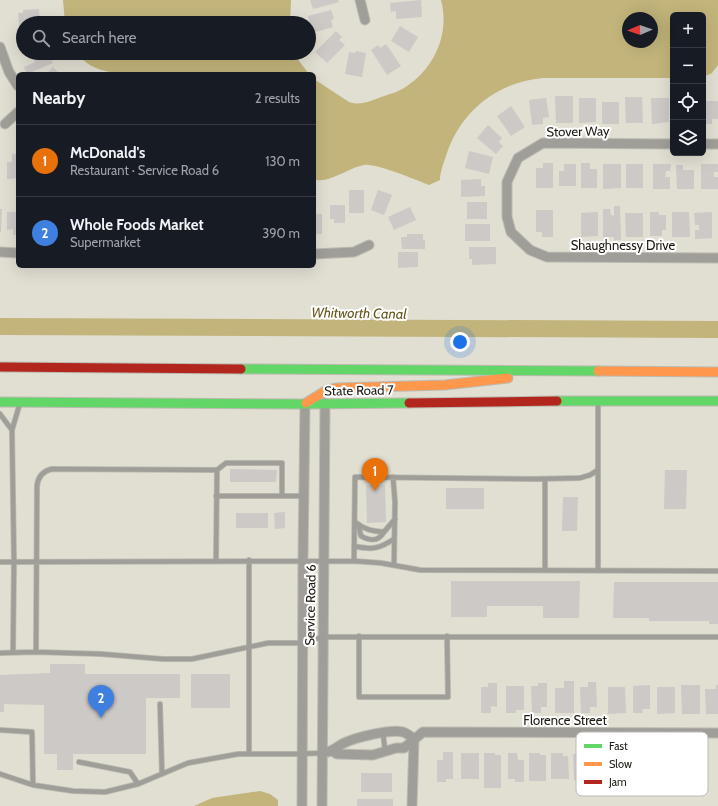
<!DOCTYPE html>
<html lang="en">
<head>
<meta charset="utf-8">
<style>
  body { margin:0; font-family:Cabin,sans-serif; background:#20242c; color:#f1f3f6 }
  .controls { position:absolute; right:12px; top:12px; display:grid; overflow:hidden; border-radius:6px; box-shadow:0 4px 16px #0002 }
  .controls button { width:36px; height:36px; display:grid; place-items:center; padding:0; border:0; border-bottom:1px solid #363941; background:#171b24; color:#f1f3f6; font:20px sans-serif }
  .compass { position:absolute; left:622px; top:12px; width:36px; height:36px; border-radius:50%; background:#171b24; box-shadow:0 4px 16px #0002; rotate:268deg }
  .you { position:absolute; left:460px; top:342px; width:14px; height:14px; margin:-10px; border:3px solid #fff; border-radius:50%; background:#1a73e8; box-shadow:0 0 0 6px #1a73e833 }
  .badge { display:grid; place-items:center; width:26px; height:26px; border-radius:50%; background:#d93025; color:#fff; font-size:13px; font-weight:700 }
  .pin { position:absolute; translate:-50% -33px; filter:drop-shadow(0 1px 2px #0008) }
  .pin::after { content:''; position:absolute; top:21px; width:14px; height:12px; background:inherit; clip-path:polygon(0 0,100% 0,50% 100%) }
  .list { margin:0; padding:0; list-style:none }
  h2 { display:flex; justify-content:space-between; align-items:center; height:52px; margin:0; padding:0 16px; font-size:17px }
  h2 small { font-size:13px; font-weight:400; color:#9ea1a6 }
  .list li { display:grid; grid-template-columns:26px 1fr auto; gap:12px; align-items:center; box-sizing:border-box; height:72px; padding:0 16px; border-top:1px solid #363941 }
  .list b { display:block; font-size:15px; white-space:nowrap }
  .list p { margin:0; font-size:13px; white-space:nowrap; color:#9ea1a6 }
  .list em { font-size:13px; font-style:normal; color:#9ea1a6 }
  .icon { flex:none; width:22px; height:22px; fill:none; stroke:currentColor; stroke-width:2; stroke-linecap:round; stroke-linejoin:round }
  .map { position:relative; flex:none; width:718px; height:806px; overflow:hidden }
  .search { position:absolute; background:#171b24; box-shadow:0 4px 16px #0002; left:16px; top:16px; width:300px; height:44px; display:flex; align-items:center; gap:10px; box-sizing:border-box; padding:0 14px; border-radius:22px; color:#9ea1a6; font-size:15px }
  .panel { position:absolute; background:#171b24; box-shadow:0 4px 16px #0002; left:16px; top:72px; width:300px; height:196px; border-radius:6px }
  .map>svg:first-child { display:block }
</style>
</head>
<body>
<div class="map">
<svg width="718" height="806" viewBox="0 0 718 806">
  <rect width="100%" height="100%" fill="#e1ded2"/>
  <!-- water -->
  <path fill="#c2b47a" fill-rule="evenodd" d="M63 0H291L290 23H65Z
    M441 0H718V65L712 73 703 77V15H673V78H543C496 82 460 112 446 156 443 164 440 173 440 180L429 185C416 180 376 163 364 165 350 167 327 185 314 179V79L349 102C360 106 371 101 381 97 390 94 399 92 407 86 435 67 450 33 441 0ZM628 18H652V42H628Z
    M77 53H296L299 61 309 74H131C111 73 90 71 77 53Z
    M0 318 718 321V338L0 335Z
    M260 791 270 794 278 800V806H194L212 798Z"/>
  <!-- building -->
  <path fill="#ccc9c7" d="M310 0H338L339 2 313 9Z
    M421 0 422 17 396 19V11L391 12 390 3Z
    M39 9 40 23H23V25L19 26 18 13H23V10Z
    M331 10 334 19 331 20 333 27 312 33 308 16Z
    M400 26 418 37 409 52 391 41Z
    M336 31 342 37 339 40 345 45 327 63 315 52Z
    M386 44 401 66 387 75 371 50 378 45 380 48Z
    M356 51 366 53 362 77 345 74 349 52 355 53Z
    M35 53H57L50 56 53 63 27 74 24 67 35 62 32 55Z
    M53 67 60 74H46Z
    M555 96H573V123H556Z
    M625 97H642L643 123H626Z
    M546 98 549 117 543 118V124L532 125 529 100Z
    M579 98H596V122L579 123Z
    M651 98H669V122L652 124Z
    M703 101H718V119H712V124H703Z
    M602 102H619V124H602Z
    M511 106 525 127 511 136 497 116Z
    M488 125 502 138 499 142 503 146 496 154 477 138Z
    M469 151 493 157 489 174 465 168Z
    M12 154H18V178L7 179V162H12Z
    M543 163H553V188H536V168H543Z
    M581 163H590V169H597V188H581Z
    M564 164H576V186H559V171H564Z
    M603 164H621V188L603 189Z
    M626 164H643V188H626Z
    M653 164H671L670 171H666L665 177H670V189H653Z
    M701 164H718V172H714V177H718V189H701Z
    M676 165H683V170H694V189H677Z
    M481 179V186H485V196L461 197V180Z
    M349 190H364V213H349Z
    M378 190 392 195 384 215 371 210Z
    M467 202H487V219H467Z
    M330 205H345V223H334V219H330Z
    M614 206H620L621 240H614V237H603V209H610L611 215 614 216Z
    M410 207 416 220 394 230 388 217Z
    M0 209H2L1 232H0Z
    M536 210H553V237H542V232H536Z
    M7 212H18V235H13V229L7 230Z
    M598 212V236L581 237V213Z
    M650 212H659V215H666V230H662V236H650Z
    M672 212H689L690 237H672Z
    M712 212V238L695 239V230H699V225H695L694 213Z
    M625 213H643V237H626Z
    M314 214H322V234H314Z
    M465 224H490V241H465Z
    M407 234H423V240H425V249H402L401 237H407Z
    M469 247H496V264L472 265V259H469Z
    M398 252H418V267L398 268Z
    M230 469 277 470 276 482H230Z
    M665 470H687L686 509H664Z
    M366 485H385L386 522 367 523Z
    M446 488H484V509H446Z
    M563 497H578L577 531H562Z
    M285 512V528L275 529 274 513Z
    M236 513H268V528H236Z
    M451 581H580L579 618H543V606H487V617H451Z
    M614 582H718V624H709V621H649V618H613Z
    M50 664H85V674H180V698H146V754H73V770H57V754H44V705L4 704V712H0V675L50 673Z
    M191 674H230V708H191Z
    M564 681H574V713H555V688H564Z
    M588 682H596L597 707H590V713H581L580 687H588Z
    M488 683H497V707L491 706V713H481V687H488Z
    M538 683H547V707H541V713H532L531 686H538Z
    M650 685V709H642L643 713H633V686Z
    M681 685H700V714H682Z
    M716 685H718V714H706L705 689H716Z
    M506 686H524V710H516V713H506Z
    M608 687H625L626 713 608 714Z
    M657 687H675V713L657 714Z
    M443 752H453V779H446V782H437V760H443Z
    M461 753H479V779H461Z
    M484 753H495V755H501V788H484Z
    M508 753H517L518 760H524V782H515V779H508Z
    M529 753H540V755H546V781H529Z
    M551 753H563V756H568L569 779H551Z
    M591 753V779L574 780 573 754Z
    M361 773H392V792H361Z
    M357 799H393V806H357Z"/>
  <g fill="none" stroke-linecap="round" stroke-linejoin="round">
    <!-- lane casing -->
    <g stroke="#bcbab1" stroke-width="6">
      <path id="lane" d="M0 414 12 430
        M217 470 226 463H282V496
        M393 477 395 502 394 565
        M216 496H304
        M355 522C365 530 372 531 384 532L395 519
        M358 524 361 536C370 541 378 542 384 532
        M354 546C372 550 379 549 394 539
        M354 561 355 477 534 479 580 478 590 475 598 470
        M0 562 354 561 381 563 420 570 718 571
        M545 570V479
        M598 570V402
        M359 636V697H448L447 636
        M13 652 14 562 12 430 20 403
        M36 652 37 486C38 476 43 471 52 469L217 470 216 561
        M0 653 36 652 101 654 163 659H192L268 643H303L322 637H718
        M160 704 162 774
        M0 730 32 732 33 785
        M383 733 385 750
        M249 754V560
        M79 762 130 772 138 784
        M0 774 33 785 73 791 105 792 138 784 188 763 238 754H295L323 753"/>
    </g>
    <!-- street casing -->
    <g stroke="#bcbab1" stroke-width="11">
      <path id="street" d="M360 0 365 20
        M0 47 9 72 18 86
        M5 124 18 112
        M673 144 543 143 518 158 507 182V217L511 232 530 250 547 257 718 258
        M703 144H718
        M0 252 18 253
        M314 254 354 252 369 245
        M332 751 337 754 373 755 396 748H404L423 732 718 733
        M328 752C334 750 338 746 344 743 357 737 390 729 403 732 407 733 411 737 414 739
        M302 806 303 560 305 404
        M322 806 325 403
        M412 806 414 739"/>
    </g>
    <!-- fast casing -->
    <g stroke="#bcbab1" stroke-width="11">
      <path id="fast" d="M241 369 598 371
        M557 401H718
        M0 402 305 404 409 403"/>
    </g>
    <!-- slow casing -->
    <g stroke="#bcbab1" stroke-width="11">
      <path id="slow" d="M598 371 718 372
        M306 403 327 390 337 388 445 385 508 378"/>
    </g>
    <!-- jam casing -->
    <g stroke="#bcbab1" stroke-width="11">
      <path id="jam" d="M0 367 241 369
        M409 403 557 401"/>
    </g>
    <!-- lane -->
    <use href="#lane" stroke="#a09e99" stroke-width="4.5"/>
    <!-- street -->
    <use href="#street" stroke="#a09e99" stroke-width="9"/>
    <!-- fast -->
    <use href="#fast" stroke="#63d668" stroke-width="9"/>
    <!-- slow -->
    <use href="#slow" stroke="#ff974d" stroke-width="9"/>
    <!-- jam -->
    <use href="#jam" stroke="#b3261e" stroke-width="9"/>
  </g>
  <g text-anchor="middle" stroke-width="4" stroke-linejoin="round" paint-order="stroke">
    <!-- street labels -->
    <g font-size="13" fill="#1c1a12" stroke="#fff">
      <text transform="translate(578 131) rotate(-1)" y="5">Stover Way</text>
      <text x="623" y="250">Shaughnessy Drive</text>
      <text transform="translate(359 390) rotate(-1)" y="5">State Road 7</text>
      <text transform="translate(310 605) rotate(-89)" y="5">Service Road 6</text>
      <text x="565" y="725">Florence Street</text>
    </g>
    <!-- water labels -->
    <g font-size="14" font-style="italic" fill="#64561c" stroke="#fff">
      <text transform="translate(359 313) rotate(1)" y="5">Whitworth Canal</text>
    </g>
  </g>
  <!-- legend -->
  <rect x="576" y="732" width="132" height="64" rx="6" fill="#fff" stroke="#bbbab8" stroke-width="1"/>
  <rect x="584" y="744" width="18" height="4" fill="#63d668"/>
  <rect x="584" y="762" width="18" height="4" fill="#ff974d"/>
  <rect x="584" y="780" width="18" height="4" fill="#b3261e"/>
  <g font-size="11" fill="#1c1a12">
    <text x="609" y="750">Fast</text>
    <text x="609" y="768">Slow</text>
    <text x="609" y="786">Jam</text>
  </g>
</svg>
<div class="controls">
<button>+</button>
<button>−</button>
<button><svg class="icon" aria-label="locate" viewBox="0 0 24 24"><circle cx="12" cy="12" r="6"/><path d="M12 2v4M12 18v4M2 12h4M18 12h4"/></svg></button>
<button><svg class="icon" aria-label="layers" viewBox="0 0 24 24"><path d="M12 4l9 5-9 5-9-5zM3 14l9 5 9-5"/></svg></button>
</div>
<svg class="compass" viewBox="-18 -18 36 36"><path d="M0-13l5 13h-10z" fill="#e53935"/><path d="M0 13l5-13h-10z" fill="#9ea1a6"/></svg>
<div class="you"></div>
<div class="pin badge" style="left:375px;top:491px;background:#e8710a">1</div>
<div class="pin badge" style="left:101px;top:718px;background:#3f7fe0">2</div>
<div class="search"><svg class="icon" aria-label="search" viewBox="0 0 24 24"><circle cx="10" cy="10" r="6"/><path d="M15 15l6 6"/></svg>Search here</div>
<section class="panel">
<h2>Nearby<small>2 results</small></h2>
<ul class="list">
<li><span class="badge" style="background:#e8710a">1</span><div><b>McDonald's</b><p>Restaurant · Service Road 6</p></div><em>130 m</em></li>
<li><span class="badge" style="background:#3f7fe0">2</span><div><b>Whole Foods Market</b><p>Supermarket</p></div><em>390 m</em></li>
</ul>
</section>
</div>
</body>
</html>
